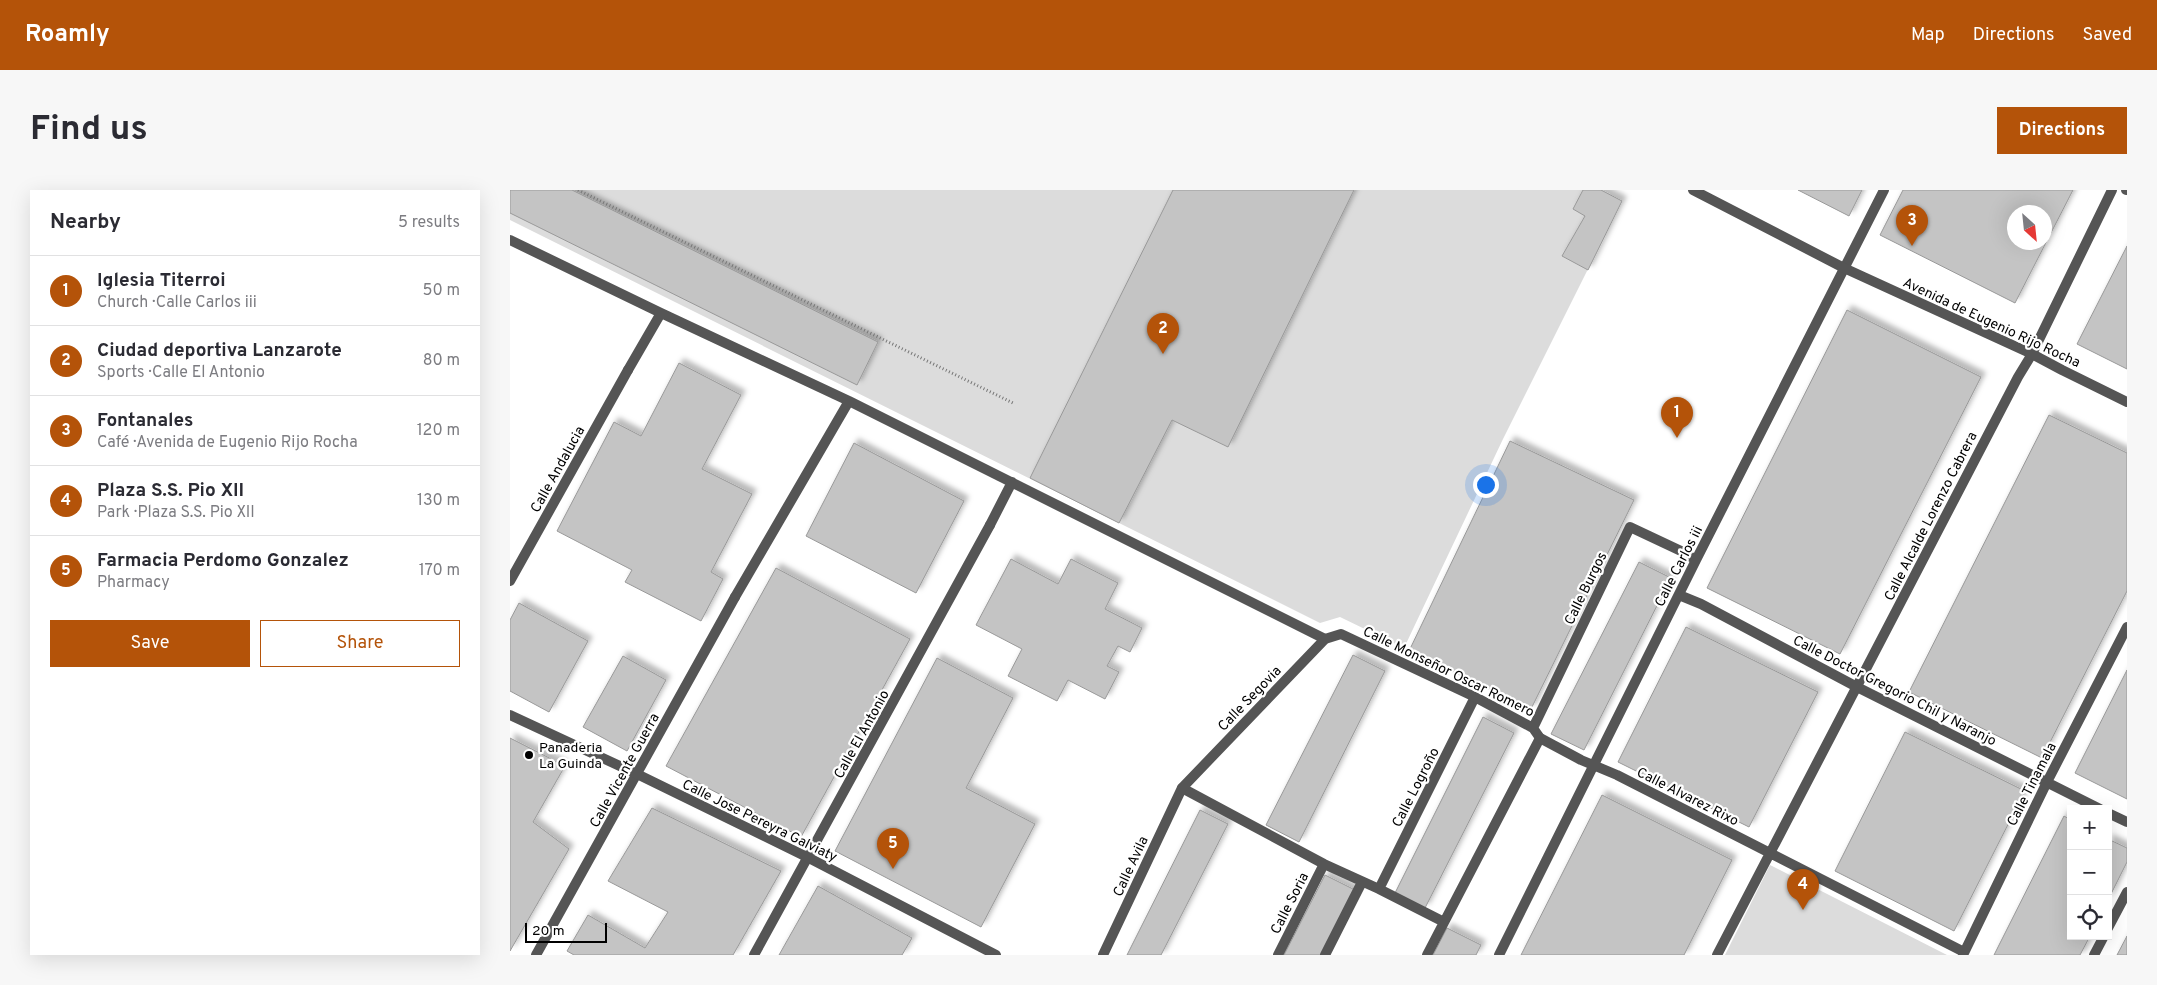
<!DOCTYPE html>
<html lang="en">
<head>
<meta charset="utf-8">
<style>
  body { margin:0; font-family:Overpass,sans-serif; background:#f7f7f7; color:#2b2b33 }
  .controls { position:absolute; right:15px; bottom:15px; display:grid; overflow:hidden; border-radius:0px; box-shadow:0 5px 20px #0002 }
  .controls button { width:45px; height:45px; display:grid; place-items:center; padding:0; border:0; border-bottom:1px solid #e1e1e2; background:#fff; color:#2b2b33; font:25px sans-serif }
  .compass { position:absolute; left:1497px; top:15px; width:45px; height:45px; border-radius:50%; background:#fff; box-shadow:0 5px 20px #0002; rotate:153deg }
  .scale { position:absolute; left:15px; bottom:12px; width:82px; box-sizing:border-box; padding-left:5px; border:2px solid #000; border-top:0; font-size:14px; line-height:18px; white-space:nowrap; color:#000; -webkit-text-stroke:4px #fff; paint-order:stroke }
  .you { position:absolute; left:975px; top:294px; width:18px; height:18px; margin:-12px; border:4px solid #fff; border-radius:50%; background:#1a73e8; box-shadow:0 0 0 8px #1a73e833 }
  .badge { display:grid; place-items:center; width:32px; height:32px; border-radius:50%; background:#b45309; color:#fff; font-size:16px; font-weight:700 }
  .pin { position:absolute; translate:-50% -41px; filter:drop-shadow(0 1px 2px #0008) }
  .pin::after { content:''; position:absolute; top:26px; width:18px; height:15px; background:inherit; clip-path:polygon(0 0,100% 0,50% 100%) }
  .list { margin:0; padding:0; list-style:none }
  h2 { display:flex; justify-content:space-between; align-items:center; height:65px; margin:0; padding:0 20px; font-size:21px }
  h2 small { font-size:16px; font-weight:400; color:#7c7c81 }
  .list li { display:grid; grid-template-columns:32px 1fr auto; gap:15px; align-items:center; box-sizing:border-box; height:70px; padding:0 20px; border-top:1px solid #e1e1e2 }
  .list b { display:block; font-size:19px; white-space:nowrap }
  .list p { margin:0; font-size:16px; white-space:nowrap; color:#7c7c81 }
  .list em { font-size:16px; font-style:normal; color:#7c7c81 }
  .actions { display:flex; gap:10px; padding:15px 20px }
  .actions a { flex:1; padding:11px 0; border:1px solid #b45309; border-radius:0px; text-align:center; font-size:18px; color:#b45309 }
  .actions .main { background:#b45309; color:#fff }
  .icon { flex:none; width:28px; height:28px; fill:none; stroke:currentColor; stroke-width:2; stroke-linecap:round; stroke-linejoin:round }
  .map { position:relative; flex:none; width:1617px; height:765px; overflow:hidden; border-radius:0px }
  header { display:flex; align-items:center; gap:30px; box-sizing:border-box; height:70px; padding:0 25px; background:#b45309; color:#fff }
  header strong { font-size:24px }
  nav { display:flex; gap:28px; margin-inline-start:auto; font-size:18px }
  .intro { display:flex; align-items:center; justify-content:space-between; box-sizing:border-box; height:120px; padding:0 30px }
  h1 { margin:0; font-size:35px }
  .button { padding:12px 22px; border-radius:0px; background:#b45309; color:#fff; font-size:18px; font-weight:700 }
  main { display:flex; gap:30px; padding:0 30px }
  aside { flex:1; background:#fff; border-radius:0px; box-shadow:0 5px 20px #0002 }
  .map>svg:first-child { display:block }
</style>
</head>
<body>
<header>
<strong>Roamly</strong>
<nav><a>Map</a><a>Directions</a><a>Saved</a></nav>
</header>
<div class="intro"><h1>Find us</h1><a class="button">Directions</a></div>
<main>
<aside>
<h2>Nearby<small>5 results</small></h2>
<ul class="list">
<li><span class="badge">1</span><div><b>Iglesia Titerroi</b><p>Church · Calle Carlos iii</p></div><em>50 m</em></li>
<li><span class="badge">2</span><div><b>Ciudad deportiva Lanzarote</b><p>Sports · Calle El Antonio</p></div><em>80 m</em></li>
<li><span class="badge">3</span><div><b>Fontanales</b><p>Café · Avenida de Eugenio Rijo Rocha</p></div><em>120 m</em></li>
<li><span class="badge">4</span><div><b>Plaza S.S. Pio XII</b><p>Park · Plaza S.S. Pio XII</p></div><em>130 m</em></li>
<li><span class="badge">5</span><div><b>Farmacia Perdomo Gonzalez</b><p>Pharmacy</p></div><em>170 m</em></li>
</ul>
<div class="actions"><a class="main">Save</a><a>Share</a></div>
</aside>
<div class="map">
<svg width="1617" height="765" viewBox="0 0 1617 765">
  <defs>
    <filter id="shadow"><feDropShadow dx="4.5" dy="-4.5" stdDeviation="2.5" flood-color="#0004"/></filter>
  </defs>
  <rect width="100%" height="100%" fill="#fff"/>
  <!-- green -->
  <path fill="#dcdcdc" d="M0 0H1091L1112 11 993 249 894 458 830 427 810 433 0 30Z
    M1260 675 1437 765H1215Z"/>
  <!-- building -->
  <path fill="#c4c4c4" stroke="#999" fill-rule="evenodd" filter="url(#shadow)" d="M0 0H62L368 152 347 195 0 23Z
    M663 0H844L718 257 662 230 609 333 520 288Z
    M1073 0H1091L1112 11 1078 80 1052 66 1075 26 1063 19Z
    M1288 0H1352L1339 26Z
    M1393 0H1563L1505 113 1370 45ZM1504 22H1534V52H1504Z
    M1617 56V179L1567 154Z
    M1337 120 1471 187 1330 464 1197 398Z
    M169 173 231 205 192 279 242 304 201 382 213 389 191 431 115 392 122 380 47 341 104 232 131 246Z
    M1539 225 1617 263V401L1532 568 1399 502Z
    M1000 251 1124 310 1021 519 899 461Z
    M344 253 454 311 406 403 296 346Z
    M501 369 548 394 561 369 608 393 595 419 632 438 620 462 608 456 597 476 609 482 595 509 558 490 547 511 498 486 512 459 466 435Z
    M1129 372 1161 388 1074 560 1041 544Z
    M266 378 400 449 291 647 156 576Z
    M9 413 78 451 39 522 0 501V430Z
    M1176 437 1308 502 1239 637 1108 572Z
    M843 465 875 481 789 652 756 635Z
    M113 466 156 490 117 561 73 537Z
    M427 468 503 508 456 598 525 634 471 737 325 661Z
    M1617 480V609L1565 583Z
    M973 527 1004 543 915 718 885 703Z
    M1395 542 1515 601 1444 741 1325 681Z
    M0 548 55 576 23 632 59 659 0 761Z
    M1092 605 1222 670 1174 765H1011Z
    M142 618 271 681 223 765H64L57 761 78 725 135 758 158 722 98 691Z
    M690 620 718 634 651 765H617Z
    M1554 626 1561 630V746H1580L1570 765H1484Z
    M1598 649 1617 658V672L1598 710Z
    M815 685 845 700 812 765H774Z
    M308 696 402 748 392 765H269Z
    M937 738 971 755 966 765H923Z
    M1617 746V765H1607Z"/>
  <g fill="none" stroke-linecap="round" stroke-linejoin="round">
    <!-- path -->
    <path stroke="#777" stroke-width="3" stroke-dasharray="1 2.5" stroke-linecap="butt" d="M68 0 503 213"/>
    <!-- pedestrian -->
    <path stroke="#555" stroke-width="10" d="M0 50 151 123 339 211 815 449
      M118 180 151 123
      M480 335 502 292
      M225 407 339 211
      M672 598 814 674 869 699 934 732
      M869 699 965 507
      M768 765 814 674
      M815 765 852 692
      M917 765 1030 548"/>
    <!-- minor -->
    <path stroke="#555" stroke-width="10" d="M1616 0H1617
      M0 391 118 180
      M1169 405 1191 414 1347 497 1590 619
      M1023 538 1120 337 1171 361 1186 370
      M1598 623 1617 632
      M1598 738 1617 702
      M26 765 225 407
      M244 765 480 335
      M593 765 672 598 815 449 831 444 965 507 1023 538 1030 548 1071 570 1107 585 1454 762
      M989 765 1186 370 1374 0
      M1207 765 1508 187 1522 164 1602 0
      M1453 765 1537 592 1617 437
      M1584 765 1594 746"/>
    <!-- tertiary -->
    <path stroke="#555" stroke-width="10" d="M1183 0 1334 78 1522 164 1552 180 1617 212
      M0 525 127 584 299 668 486 765"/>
  </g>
  <!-- markers -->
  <circle fill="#000" stroke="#fff" stroke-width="2" cx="19" cy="565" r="5"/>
  <g text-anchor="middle" stroke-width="4.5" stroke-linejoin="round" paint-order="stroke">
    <!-- street labels -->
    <g font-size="14" fill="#000" stroke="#fff">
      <text transform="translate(1482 132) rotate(25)" y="5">Avenida de Eugenio Rijo Rocha</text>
      <text transform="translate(47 279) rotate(-61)" y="5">Calle Andalucia</text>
      <text transform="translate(1420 326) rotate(-63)" y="5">Calle Alcalde Lorenzo Cabrera</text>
      <text transform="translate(1168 376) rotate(-63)" y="5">Calle Carlos iii</text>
      <text transform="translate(1075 398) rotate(-64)" y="5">Calle Burgos</text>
      <text transform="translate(939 481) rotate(26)" y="5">Calle Monseñor Oscar Romero</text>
      <text transform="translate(1385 500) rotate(27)" y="5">Calle Doctor Gregorio Chil y Naranjo</text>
      <text transform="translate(739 508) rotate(-46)" y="5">Calle Segovia</text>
      <text transform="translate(351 544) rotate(-61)" y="5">Calle El Antonio</text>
      <text transform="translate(114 580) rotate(-61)" y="5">Calle Vicente Guerra</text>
      <text transform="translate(1521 594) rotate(-63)" y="5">Calle Tinamala</text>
      <text transform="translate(905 597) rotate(-63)" y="5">Calle Logroño</text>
      <text transform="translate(1178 606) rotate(27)" y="5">Calle Alvarez Rixo</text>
      <text transform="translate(250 630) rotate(26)" y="5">Calle Jose Pereyra Galviaty</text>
      <text transform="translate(620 676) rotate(-65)" y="5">Calle Avila</text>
      <text transform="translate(779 713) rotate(-63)" y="5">Calle Soria</text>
    </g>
    <!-- poi labels -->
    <g font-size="14" fill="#000" stroke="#fff" text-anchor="start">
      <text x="29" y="562">Panaderia<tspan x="29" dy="16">La Guinda</tspan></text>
    </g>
  </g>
</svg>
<div class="controls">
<button>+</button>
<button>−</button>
<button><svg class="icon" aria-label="locate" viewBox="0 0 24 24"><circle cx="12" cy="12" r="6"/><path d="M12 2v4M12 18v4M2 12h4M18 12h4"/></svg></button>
</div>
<svg class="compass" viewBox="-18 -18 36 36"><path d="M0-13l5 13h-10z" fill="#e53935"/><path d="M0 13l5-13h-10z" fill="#7c7c81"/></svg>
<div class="scale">20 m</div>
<div class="you"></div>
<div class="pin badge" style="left:1167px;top:248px">1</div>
<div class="pin badge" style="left:653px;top:164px">2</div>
<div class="pin badge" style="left:1402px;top:56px">3</div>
<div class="pin badge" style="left:1293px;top:720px">4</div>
<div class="pin badge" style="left:383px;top:679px">5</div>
</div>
</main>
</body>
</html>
